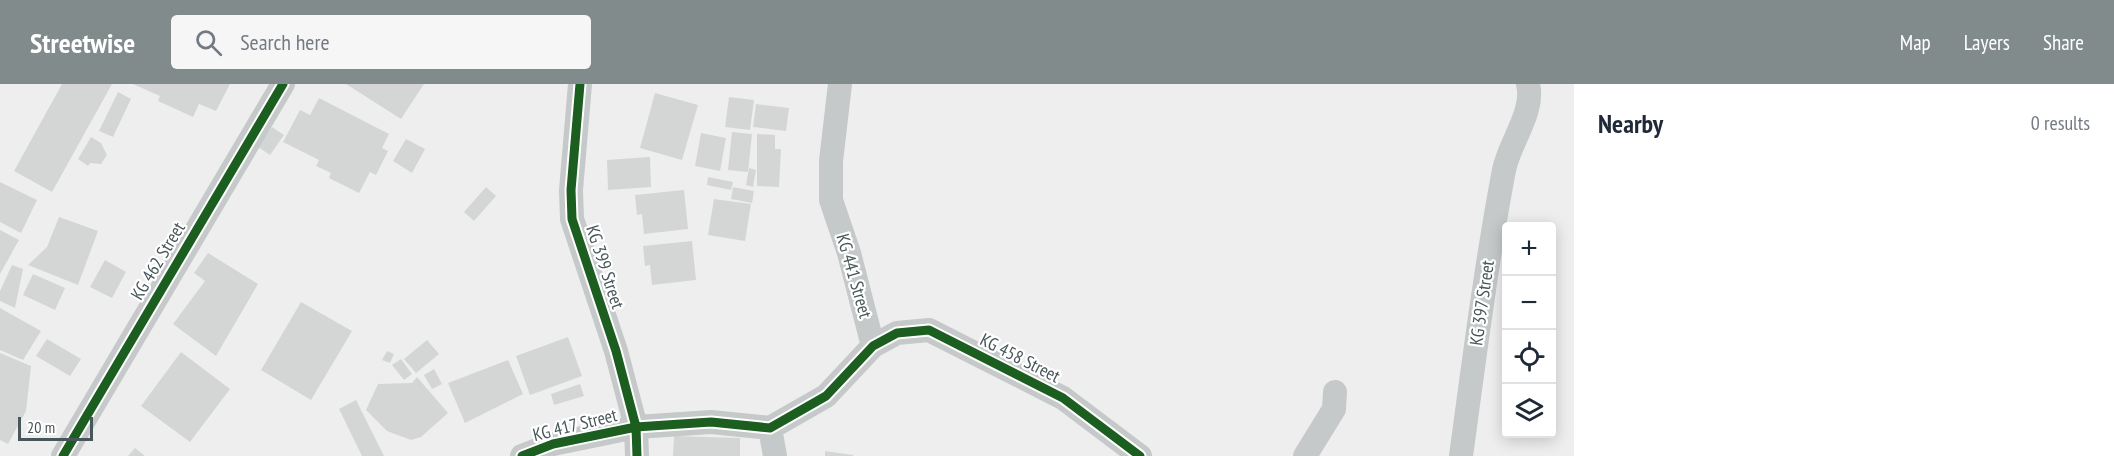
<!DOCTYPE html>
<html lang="en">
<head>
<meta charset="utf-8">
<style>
  body { margin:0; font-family:"PT Sans Narrow",sans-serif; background:#f6f6f7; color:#1f2937 }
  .controls { position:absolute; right:18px; bottom:18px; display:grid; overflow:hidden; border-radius:6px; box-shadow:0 3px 15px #0003 }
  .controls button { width:54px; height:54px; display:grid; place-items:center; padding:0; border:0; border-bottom:2px solid #e0e1e3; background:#fff; color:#1f2937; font:30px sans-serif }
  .scale { position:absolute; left:18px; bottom:15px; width:75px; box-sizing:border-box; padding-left:6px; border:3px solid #475658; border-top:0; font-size:16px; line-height:21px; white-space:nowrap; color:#475658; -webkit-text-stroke:4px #fff; paint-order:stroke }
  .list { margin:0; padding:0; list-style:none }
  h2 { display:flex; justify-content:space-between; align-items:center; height:78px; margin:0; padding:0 24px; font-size:26px }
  h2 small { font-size:20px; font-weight:400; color:#747a83 }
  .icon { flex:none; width:33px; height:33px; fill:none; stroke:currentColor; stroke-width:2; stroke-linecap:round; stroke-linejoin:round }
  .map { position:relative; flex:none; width:1574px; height:372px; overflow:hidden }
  header { display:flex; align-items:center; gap:36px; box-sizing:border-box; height:84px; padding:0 30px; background:#818b8c; color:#fff }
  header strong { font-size:28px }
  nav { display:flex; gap:33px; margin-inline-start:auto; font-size:21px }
  .search { width:420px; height:54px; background:#f6f6f7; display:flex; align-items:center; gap:15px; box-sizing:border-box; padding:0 21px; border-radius:6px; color:#747a83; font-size:22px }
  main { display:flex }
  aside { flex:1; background:#fff }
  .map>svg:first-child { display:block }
</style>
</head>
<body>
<header>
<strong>Streetwise</strong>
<div class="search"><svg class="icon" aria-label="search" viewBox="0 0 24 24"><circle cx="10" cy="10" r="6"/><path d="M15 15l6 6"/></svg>Search here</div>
<nav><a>Map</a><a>Layers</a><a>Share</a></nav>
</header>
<main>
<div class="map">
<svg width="1574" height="372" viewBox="0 0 1574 372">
  <rect width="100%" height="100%" fill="#eee"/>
  <!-- building -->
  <path fill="#d4d6d6" d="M62 0H112L52 108 14 87Z
    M133 0H230L216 27 199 20 193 33 158 17 160 12Z
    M346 0H424L401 35Z
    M118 8 131 15 113 53 99 47Z
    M655 9 698 21 682 76 640 64Z
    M729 13 754 16 750 46 725 43Z
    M319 14 389 50 382 64 388 67 376 91 370 88 359 109 329 94 331 89 316 82 319 76 283 58 300 26 310 31Z
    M756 20 789 24 786 47 753 43Z
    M272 43 284 51 270 71 258 63Z
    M732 48 752 50 748 88 728 86Z
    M701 49 726 54 720 87 695 82Z
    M757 50 775 51V65H781L779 103 757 102Z
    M91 53 101 59 107 71 101 80 90 79 88 82 78 75Z
    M406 55 425 65 412 89 393 77Z
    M650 73 651 103 608 106 607 76Z
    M749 84 756 86 753 103 746 101Z
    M708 93 733 98 731 106 707 101Z
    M0 98 37 116 21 149 0 138Z
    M486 103 496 112 474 137 464 128Z
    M733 103 754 107 752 119 731 115Z
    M684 106 688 145 644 150 642 130 637 131 635 111Z
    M714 115 751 120 745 157 708 151Z
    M59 133 98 147 78 201 28 181 47 163Z
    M0 146 19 156 0 190Z
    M692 157 696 196 652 201 650 181 645 182 643 162Z
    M208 169 258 200 216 272 173 240 205 197 194 189Z
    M105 176 126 188 112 214 90 203Z
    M12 181 23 185 15 224 0 217V207Z
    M33 190 65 204 55 226 23 211Z
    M301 218 352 247 311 316 261 286Z
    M0 224 41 247 23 276 0 266Z
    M568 253 582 292 530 311 516 272Z
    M47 255 81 275 70 292 36 272Z
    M427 256 439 270 416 289 404 275Z
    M387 267 394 270 390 279 382 276Z
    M181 268 230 305 190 358 141 322Z
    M0 269 31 282 26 327 8 360 0 356Z
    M401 275 412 290 404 296 392 281Z
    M508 276 523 310 465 339 448 299Z
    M434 285 442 300 432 305 424 291Z
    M417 293 448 329 421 353 411 356 387 347 366 326 378 300 412 299Z
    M580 300 584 312 554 321 551 310Z
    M356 316 384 372H362L339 325Z
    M674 352 740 354V372H673Z
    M135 364 145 372H128Z
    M825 367 853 371V372H825Z"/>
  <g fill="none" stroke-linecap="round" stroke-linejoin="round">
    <!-- minor -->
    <path stroke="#c6c9c9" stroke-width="24" d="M580 0 571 106 572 135 616 267 636 343 637 372
      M840 0 831 77V116L849 169 873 262
      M770 344 775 372
      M63 372 283 0
      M522 372 553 360 636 343 711 338 770 344 826 312 873 262 897 249 929 246 1063 314 1140 372
      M1305 372 1334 325 1335 308
      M1461 372C1474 277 1486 181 1504 86 1509 59 1535 28 1528 0"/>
    <!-- cycleway casing -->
    <g stroke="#fff" stroke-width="13">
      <path id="cycleway" d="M580 0 571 106 572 135 616 267 636 343 637 372
        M63 372 283 0
        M522 372 553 360 636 343 711 338 770 344 826 312 873 262 897 249 929 246 1063 314 1140 372"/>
    </g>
    <!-- cycleway -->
    <use href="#cycleway" stroke="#1b5e20" stroke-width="9"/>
  </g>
  <g text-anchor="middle" stroke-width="4.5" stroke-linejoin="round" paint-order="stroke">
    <!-- street labels -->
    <g font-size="18" fill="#475658" stroke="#fff">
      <text transform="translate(158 177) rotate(-59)" y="6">KG 462 Street</text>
      <text transform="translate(605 183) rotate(72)" y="6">KG 399 Street</text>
      <text transform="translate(854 192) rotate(74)" y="6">KG 441 Street</text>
      <text transform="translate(1482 219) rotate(-82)" y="6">KG 397 Street</text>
      <text transform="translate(1020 274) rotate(27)" y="6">KG 458 Street</text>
      <text transform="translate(575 341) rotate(-14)" y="6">KG 417 Street</text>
    </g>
  </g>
</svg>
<div class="controls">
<button>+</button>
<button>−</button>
<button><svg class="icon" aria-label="locate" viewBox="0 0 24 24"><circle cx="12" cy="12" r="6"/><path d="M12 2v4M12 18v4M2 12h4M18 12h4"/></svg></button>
<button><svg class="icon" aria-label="layers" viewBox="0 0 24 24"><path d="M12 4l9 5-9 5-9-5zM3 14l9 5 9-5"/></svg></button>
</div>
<div class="scale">20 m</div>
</div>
<aside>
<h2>Nearby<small>0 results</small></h2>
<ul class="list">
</ul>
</aside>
</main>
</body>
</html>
